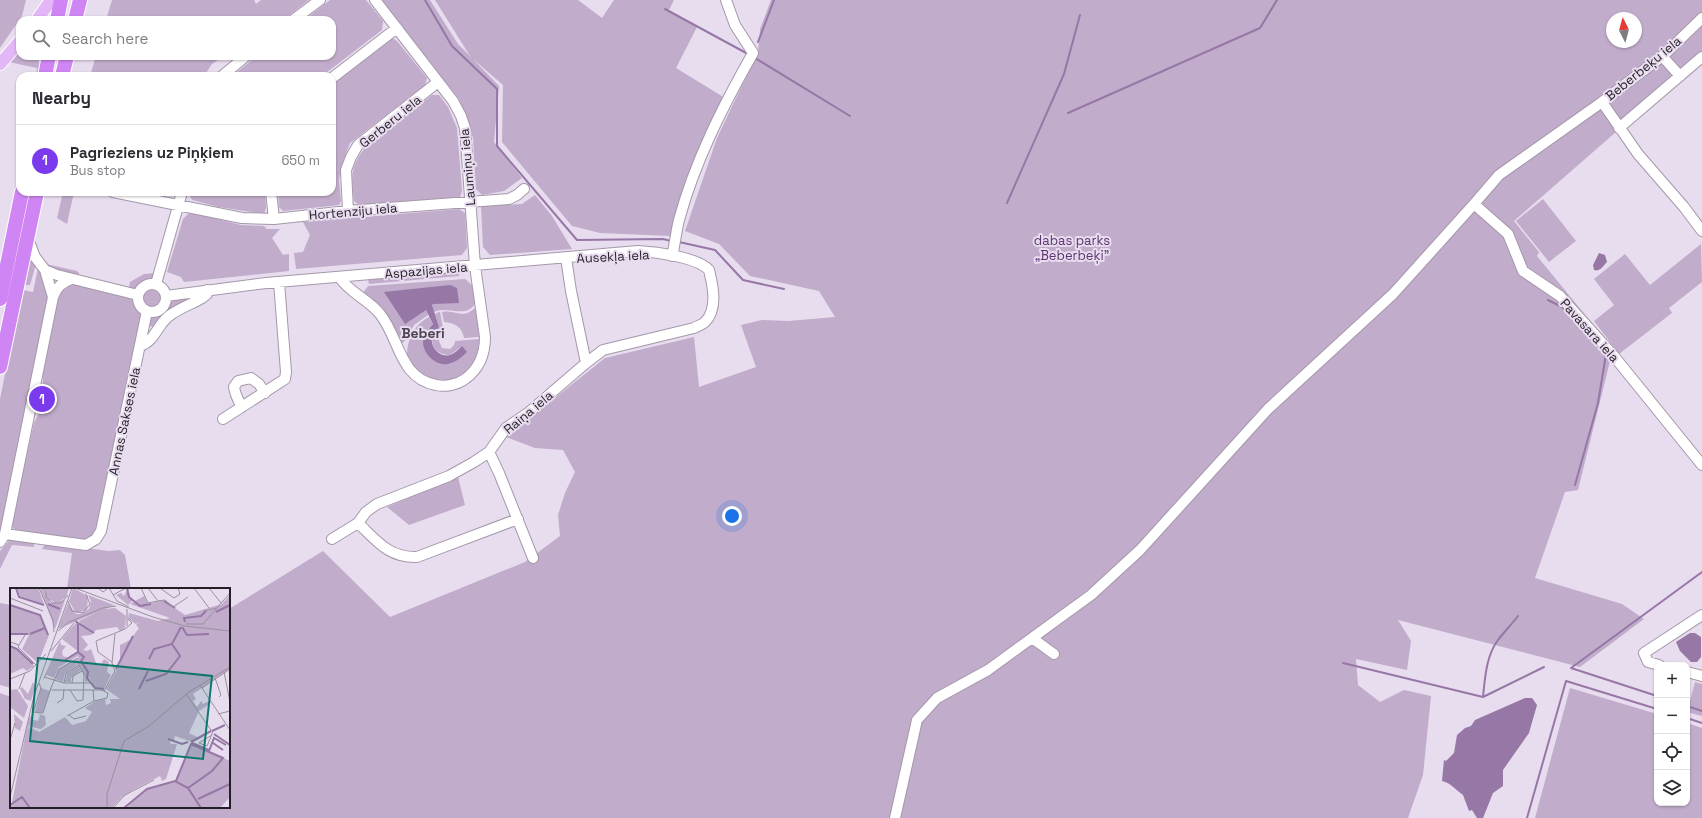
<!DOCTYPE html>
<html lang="en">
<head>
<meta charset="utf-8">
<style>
  body { margin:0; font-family:"Space Grotesk",sans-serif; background:#f2f2f3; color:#2b2b33 }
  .controls { position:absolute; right:12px; bottom:12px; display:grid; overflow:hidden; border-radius:8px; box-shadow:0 1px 3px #0004 }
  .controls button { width:36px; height:36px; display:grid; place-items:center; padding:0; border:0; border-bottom:1px solid #e1e1e2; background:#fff; color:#2b2b33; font:20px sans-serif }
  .compass { position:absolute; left:1606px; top:12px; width:36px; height:36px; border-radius:50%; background:#fff; box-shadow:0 1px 3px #0004; rotate:354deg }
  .you { position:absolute; left:732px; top:516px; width:14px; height:14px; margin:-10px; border:3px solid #fff; border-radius:50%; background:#1a73e8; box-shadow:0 0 0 6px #1a73e833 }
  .badge { display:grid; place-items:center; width:26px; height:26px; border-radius:50%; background:#7c3aed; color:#fff; font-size:13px; font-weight:700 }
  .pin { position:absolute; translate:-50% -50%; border:2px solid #fff; box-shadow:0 1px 4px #0006 }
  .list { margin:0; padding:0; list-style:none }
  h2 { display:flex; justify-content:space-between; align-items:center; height:52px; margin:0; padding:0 16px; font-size:17px }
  h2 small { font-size:13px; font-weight:400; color:#7c7c81 }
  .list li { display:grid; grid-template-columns:26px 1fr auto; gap:12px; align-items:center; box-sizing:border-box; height:72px; padding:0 16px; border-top:1px solid #e1e1e2 }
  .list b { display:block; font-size:15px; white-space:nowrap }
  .list p { margin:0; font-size:13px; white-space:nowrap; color:#7c7c81 }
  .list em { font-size:13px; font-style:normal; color:#7c7c81 }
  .icon { flex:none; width:22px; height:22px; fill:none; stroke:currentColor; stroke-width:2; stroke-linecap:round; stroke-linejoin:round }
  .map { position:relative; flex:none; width:1702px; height:818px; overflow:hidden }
  .search { position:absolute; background:#fff; box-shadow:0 1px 3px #0004; left:16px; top:16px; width:320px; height:44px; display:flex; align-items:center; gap:10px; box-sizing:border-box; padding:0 14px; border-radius:12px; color:#7c7c81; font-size:15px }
  .panel { position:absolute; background:#fff; box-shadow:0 1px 3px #0004; left:16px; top:72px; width:320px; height:124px; border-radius:12px }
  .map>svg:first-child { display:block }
</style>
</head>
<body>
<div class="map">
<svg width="1702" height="818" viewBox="0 0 1702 818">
  <rect width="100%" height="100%" fill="#e8dcef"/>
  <!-- green -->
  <path fill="#c1accb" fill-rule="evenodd" d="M0 0H26L22 16 0 48Z
    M112 0H254L256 4 261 0H309L283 20H106Z
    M330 0H366L383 21 382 30 322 76H232L257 56H332V20H304Z
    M382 0H430L458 44 470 56 435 0H578L602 18 614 0H674L669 10 697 27 676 68 725 98 689 176 670 236 600 233 572 226 502 142 503 85 473 59 499 86 494 142 522 178 504 191 482 195 476 189 473 138 468 120 459 99Z
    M771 0H1702V57L1514 221 1539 252 1537 256 1613 349 1578 490 1565 492 1535 578 1622 604 1644 619 1580 667 1398 620 1411 641 1407 670 1356 659 1358 685 1380 702 1404 690 1431 696 1423 775 1408 818H0V693L11 697V807H229V609L323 551 390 617 525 562 560 536 558 515 565 493 575 472 563 450 535 448 506 437 605 358 694 337 699 387 756 367 741 325 762 320 788 321 835 317 819 291 750 276 719 244 685 231 717 138 758 52 760 29ZM1612 18H1636V42H1612Z
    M392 38 397 41 427 78 425 85 350 143 342 164 339 180 341 201 339 205 283 211 279 207 278 192H332V85Z
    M20 53V56H36C41 62 40 69 39 76H36L37 68 9 62 13 56Z
    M96 56H224L212 64 204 76H90Z
    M432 95H439L448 107 457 128 462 191 460 197 359 205 354 201C352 178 349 169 364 149Z
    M63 192H74L67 224 57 218Z
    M188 192H265L266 208 264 214 219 207 192 200Z
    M535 195 552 216 572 249 490 255 483 247 481 206 522 204Z
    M1543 199 1576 241 1549 262 1516 221Z
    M459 209 465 213 467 248 462 255 296 269 294 253 303 252 310 235 303 222Z
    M190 212 241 225 264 226 267 229H280L272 238 283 255 289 254V271L184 282 181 277 167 272 183 219Z
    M1701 244 1702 282 1669 308 1672 313 1619 354 1594 321 1614 305 1594 279 1625 254 1650 285Z
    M28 260H33L36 264 30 285H23Z
    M46 264 77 271 79 273 78 278 55 272Z
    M38 268 43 275 49 296 0 534V399L22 290 33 292Z
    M460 271 459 276 369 284 368 279Z
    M156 273 153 279 144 281 136 289 129 288 130 282 144 274Z
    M465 279 473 286 475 304C465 319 448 305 434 312L432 306 450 285 426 309 428 315 414 325 407 339 401 344C391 319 382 311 363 293L368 286Z
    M70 283 133 298 142 314 96 532 91 537 82 540 18 531 13 528 11 523 34 423 40 411 46 389 43 387V372L59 291Z
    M142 298a11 11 0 1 1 22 0a11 11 0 1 1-22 0Z
    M186 297 188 303 155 328 148 325 150 318C154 315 158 315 162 313 176 303 164 300 186 297Z
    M476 307 479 337 464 338C462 327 455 323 444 322L442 312C457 309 462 321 476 307Z
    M439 312H440L444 334 440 336 439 341 442 348 450 349 454 345 455 341 479 339C480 368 451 392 423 375 416 370 412 364 407 356 407 339 414 325 429 317L433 324 426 332 423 344 447 364 462 346 450 355C440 355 432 350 432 339L439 327 435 314Z
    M458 477 465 505 409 525 387 507Z
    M22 539 34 541V547L12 545 0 569V551L9 541Z
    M46 543 109 551 120 550 125 555 131 589H67L72 553 42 549Z
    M0 603 11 605V688L0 685Z
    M1695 682 1702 684V716L1687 712Z
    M1570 688 1657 714V803H1687V723L1702 728V818H1535Z"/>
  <!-- water -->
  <path fill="#9677a6" d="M1599 253 1605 255 1607 262C1603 266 1600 272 1594 270L1593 265Z
    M450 285 457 288 459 303 434 304 432 305 439 327C436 331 433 333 432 338 430 347 440 358 450 355 454 354 459 349 462 346L467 352C462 357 456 362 448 364 437 366 425 356 423 344 423 336 428 330 433 324L426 310 405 324 384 292Z
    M1690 633H1695L1701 637V657L1697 662H1691L1680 651 1676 642Z
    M1525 698H1532L1537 705 1529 733 1503 770V786L1493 793 1483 818H1477L1472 810 1469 811 1463 795C1456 790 1451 783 1442 781L1444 760 1446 761 1454 753 1457 735 1465 728 1471 726 1475 720Z"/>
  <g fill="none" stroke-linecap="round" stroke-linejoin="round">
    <!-- stream -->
    <path stroke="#9677a6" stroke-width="2" d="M425 0 452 46 497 89V146L577 240 663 239 671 241
      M665 9 748 54
      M758 42 774 0
      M755 58 850 116
      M1068 113 1260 28 1277 0
      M1007 203 1064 74 1080 15
      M679 242 715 250 743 280 784 289
      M1548 300 1562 307 1572 317
      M1575 485 1598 403 1606 354
      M1343 663 1483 697 1544 667
      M1571 668 1702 572
      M1571 668 1657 696
      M1483 697C1485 678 1486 656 1498 640 1504 632 1512 624 1518 616
      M1687 706 1702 711
      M1687 718 1702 723
      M1527 818 1566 681 1657 709"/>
    <!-- minor casing -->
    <g stroke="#a498aa" stroke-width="12">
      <path id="minor" d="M293 20 320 0
        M1662 56 1680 76
        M222 76 246 56
        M332 78 397 28
        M1602 102 1638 154 1684 207 1702 231
        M1619 128 1702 57
        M113 192 242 218 274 219 348 211 509 199 517 195 524 189
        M271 192 274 219
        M1474 204 1508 234 1523 271 1560 296 1613 355 1702 465
        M348 211 346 170 351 157 358 145 438 82
        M28 239 35 257 45 270 53 297
        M672 256C675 244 676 232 679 220 695 161 723 106 753 53L735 25 726 0
        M45 270 57 275 138 295
        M340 278C350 293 369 300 380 314 400 339 399 378 436 385 445 387 457 385 465 379 479 369 485 354 485 337L475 266 465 128 461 116 453 101 375 0
        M138 298a14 14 0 1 1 28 0a14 14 0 1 1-28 0Z
        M156 284 182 192
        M166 296 266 283 638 251C656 252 697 257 709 270 713 286 718 309 705 322 702 325 697 326 694 328L603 350 586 363
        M140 346C155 341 157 325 169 316 179 308 192 304 202 298L207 294V290
        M242 407C238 400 235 395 234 387L238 381 251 378 259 384 265 393
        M223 419 285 379 286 372 279 282
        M489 452 499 473 533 558
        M358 523C377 541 389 558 417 557L518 519
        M5 534 86 545 96 539 101 531 147 311
        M332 539 358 523 366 512 377 504 449 476 474 462 489 452 506 428 528 413 586 363 571 291 566 258
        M0 542 5 534 53 297C57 287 61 283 71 279
        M1032 638 1054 654
        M1659 665 1648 662 1644 653 1702 615
        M1687 672 1702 676
        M895 818 917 720 937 698 988 670 1091 595 1140 550 1268 409 1393 294 1474 204 1499 175 1602 102 1665 54 1702 18"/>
    </g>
    <!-- major casing -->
    <g stroke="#fff" stroke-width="14">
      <path id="major" d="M37 20 51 0
        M0 64 20 41"/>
    </g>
    <!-- highway casing -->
    <g stroke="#fff" stroke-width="16">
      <path id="highway" d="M57 20 61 0
        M75 20 80 0
        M45 76 49 56
        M62 76 67 56
        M0 299 22 192
        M0 367 37 192"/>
    </g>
    <!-- minor -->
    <use href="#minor" stroke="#fff" stroke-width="10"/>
    <!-- major -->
    <use href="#major" stroke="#e3b6f8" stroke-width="12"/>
    <!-- highway -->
    <use href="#highway" stroke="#d085f4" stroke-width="14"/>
  </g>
  <g text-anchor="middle" stroke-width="4" stroke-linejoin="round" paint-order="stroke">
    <!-- street labels -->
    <g font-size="13" fill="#241f26" stroke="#e8dcef">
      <text transform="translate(1643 68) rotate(-39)" y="5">Beberbeķu iela</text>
      <text transform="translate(390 121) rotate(-39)" y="5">Gerberu iela</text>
      <text transform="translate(467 167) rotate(-95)" y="5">Laumiņu iela</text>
      <text transform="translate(353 211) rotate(-5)" y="5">Hortenziju iela</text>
      <text transform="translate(613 256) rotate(-3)" y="5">Ausekļa iela</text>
      <text transform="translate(426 270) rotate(-5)" y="5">Aspazijas iela</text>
      <text transform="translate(1590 330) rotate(48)" y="5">Pavasara iela</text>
      <text transform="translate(528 412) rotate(-40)" y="5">Raiņa iela</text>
      <text transform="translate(124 421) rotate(-78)" y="5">Annas Sakses iela</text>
    </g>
    <!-- park labels -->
    <g font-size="13" fill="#5e3571" stroke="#e8dcef">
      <text x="1072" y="245">dabas parks<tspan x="1072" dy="15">„Beberbeķi”</tspan></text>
    </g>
    <!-- neighbourhood labels -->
    <g font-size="14" font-weight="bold" fill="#4d4352" stroke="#e8dcef">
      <text x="423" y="338">Beberi</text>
    </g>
  </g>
  <!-- overview -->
  <g transform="translate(10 588)">
    <rect width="220" height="220" fill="#e8dcef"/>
    <path d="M7 0H28L34 16 10 8ZM30 0H35L40 15 55 12 45 41ZM37 0H59L56 9 47 15 37 11ZM63 0 78 8 77 22 66 25 59 13ZM118 0 120 9 123 12 118 17 106 7 111 5 114 8ZM78 7 104 17 48 41 58 15 66 26H71L79 21 81 13ZM220 7V81L183 106 186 111 183 113 187 119 191 113 193 116 199 113 201 115 189 123 179 145 189 150 182 154 165 148 164 153 159 151 161 156H167L156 191 152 193 150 188 123 202 112 209 102 220H1L17 138 29 144 55 129 62 137 76 133 82 124 75 120 86 113 95 111 96 117 101 115 100 111H110L96 101 110 76V57L120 52 129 40 126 37 130 33 126 36 118 31 119 25 148 33 160 30 120 16 134 8 138 16 153 12 175 27 212 16ZM0 17 31 27 39 47 28 75 12 61 19 47H0ZM105 20 116 28 115 40 110 43 107 39 86 42 81 47 71 48 78 57 73 62 77 63 81 61 86 75 90 78 94 71 99 74 97 84 101 87 94 101 84 99 78 87 80 93 75 94V89L66 71 69 70 68 68 49 79 44 90 37 87 32 93 50 53 51 57 56 58 52 63 53 68 58 70 54 73 69 64 52 51 61 40 67 34 71 37 69 33 94 21ZM0 58 7 60 24 78 17 83 13 80 0 86ZM64 72 67 77 55 85 53 94 45 91 49 81ZM68 78 71 82 61 90V94H55L57 85ZM23 94 25 98 21 113 15 111 10 101 12 99 18 106ZM31 100 40 103 33 124H25ZM7 101 18 118 14 130 0 119V102ZM24 125 21 131 28 133 30 127 27 125 35 128 36 137 31 141 17 138 19 130 24 125H26ZM4 126 13 134 10 143 5 140ZM181 156 220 173V209L210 220H116L138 201 166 193Z" fill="#c1accb"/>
    <path fill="none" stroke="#9677a6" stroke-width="2" d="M6 0 9 9 34 17M117 0 119 9 130 18 141 16M154 13 165 20M38 16 50 21M0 17 30 27 38 47M206 24 220 17M65 33 84 45M175 34 174 30 191 28 196 23M68 35V64M172 39 177 47 199 46M0 46H18M20 46 35 40M0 58 7 61 23 76M139 71 144 61 162 56 171 39M55 72 68 64 74 69 71 73 78 84 77 90 85 100 94 101M106 81 123 48M136 93 156 86 170 68 162 56M129 101 138 83M202 143 215 137M204 146 220 157M158 151 172 156 178 154M181 154 201 143M182 155 199 162M203 155 213 162M199 163 204 150 216 157M166 193 181 156 213 170 202 183 178 200M188 211 220 196M0 217 12 209 20 220M114 220 137 201 165 193 178 200 191 220"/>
    <path fill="none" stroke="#9a909f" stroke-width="1" d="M29 0 43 32 44 44M36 0V9L42 15H51L58 7M65 0 143 29 175 38 220 43M88 0 93 4 98 0M99 0 107 13 119 19M131 0 138 15 148 13M138 0 148 13 155 12 163 19 178 9M150 0 164 10 170 6 168 0M184 0 199 20M199 0 211 15M103 7 116 0M0 10 33 23M58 13 62 23 73 25 80 16 76 6M117 21V38M193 23 207 20M176 36H193L220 5M48 43 59 34 93 20 106 18M0 54 9 57 15 47M9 57 8 59 26 77M41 63 64 35M102 74 88 64 86 53 115 41 122 35 118 31M214 84 220 114M34 89 54 95H80M205 90 211 107 209 109M0 91 20 83 36 66M54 95 56 85 69 77M62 95 63 88 72 83M190 97 220 142M41 100 49 81 68 70M192 100 220 81M9 101 15 85M42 102H91L98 105 97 110 84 113M60 102 67 113 73 112 74 86 65 71M94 103 105 83 102 75 105 46M176 106 203 145M47 115 53 111 54 101M23 124 33 125 41 100 40 103M23 125 31 100 29 95M208 126 220 123M59 127 64 131 76 128M57 128 84 113 83 102M202 147 189 155 197 158 202 146V145M0 152 5 135M0 209 24 108 62 0M97 220V206L114 153 139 138 179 104 220 79M103 220 115 207 144 192"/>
    <path fill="#0f766e" fill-opacity="0.15" stroke="#0f766e" stroke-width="2" d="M28 70 202 88 193 171 20 153Z"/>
    <rect width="220" height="220" fill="none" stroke="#241f26" stroke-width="2"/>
  </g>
</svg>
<div class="controls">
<button>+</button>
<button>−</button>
<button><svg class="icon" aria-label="locate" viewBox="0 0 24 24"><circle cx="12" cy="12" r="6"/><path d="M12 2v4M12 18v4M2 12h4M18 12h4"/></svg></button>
<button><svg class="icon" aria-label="layers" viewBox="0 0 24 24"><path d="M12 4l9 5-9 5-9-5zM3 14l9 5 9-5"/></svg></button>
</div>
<svg class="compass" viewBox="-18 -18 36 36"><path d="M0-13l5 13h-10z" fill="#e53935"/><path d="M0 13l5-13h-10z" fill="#7c7c81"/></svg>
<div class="you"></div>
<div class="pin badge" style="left:42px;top:399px">1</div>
<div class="search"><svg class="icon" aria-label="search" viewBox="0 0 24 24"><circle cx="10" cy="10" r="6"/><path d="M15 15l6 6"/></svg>Search here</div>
<section class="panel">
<h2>Nearby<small></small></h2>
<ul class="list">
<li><span class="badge">1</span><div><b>Pagrieziens uz Piņķiem</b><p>Bus stop</p></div><em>650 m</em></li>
</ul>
</section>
</div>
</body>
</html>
